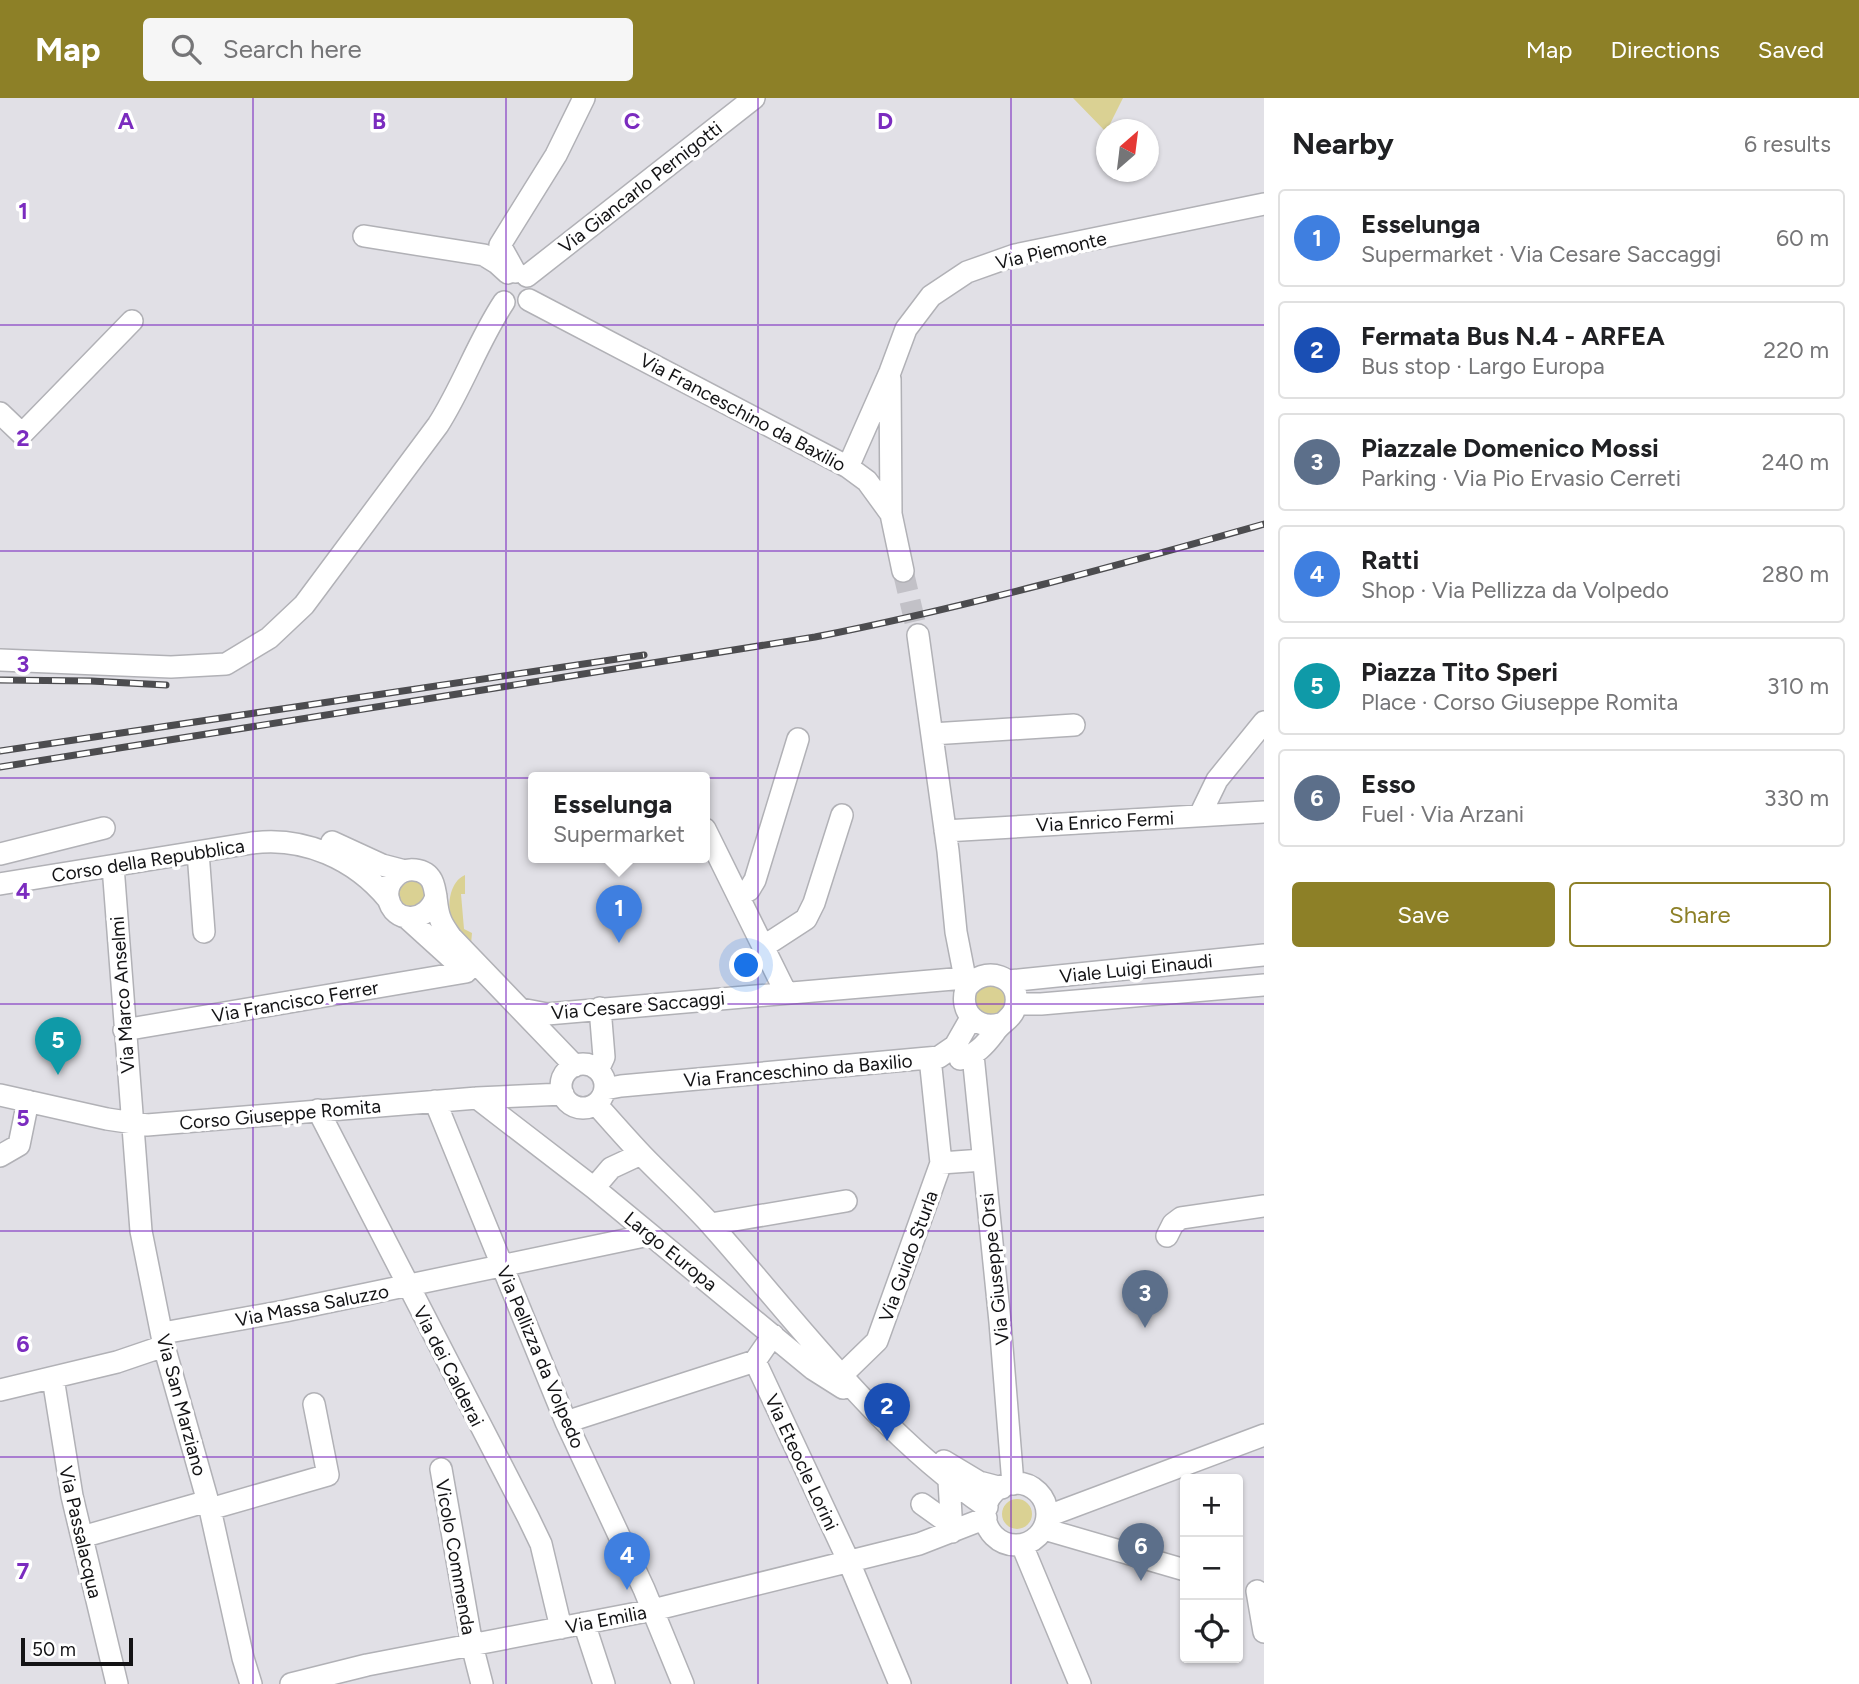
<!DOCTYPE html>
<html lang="en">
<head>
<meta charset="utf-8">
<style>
  body { margin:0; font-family:Figtree,sans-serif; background:#f6f6f6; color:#202124 }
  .controls { position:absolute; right:21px; bottom:21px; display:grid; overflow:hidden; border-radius:7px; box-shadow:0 2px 5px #0004 }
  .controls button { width:63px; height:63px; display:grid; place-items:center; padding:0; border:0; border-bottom:2px solid #e0e0e0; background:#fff; color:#202124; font:35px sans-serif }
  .compass { position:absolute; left:1096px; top:21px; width:63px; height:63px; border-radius:50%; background:#fff; box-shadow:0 2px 5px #0004; rotate:28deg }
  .scale { position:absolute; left:21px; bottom:18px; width:112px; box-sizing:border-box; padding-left:7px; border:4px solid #131315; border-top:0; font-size:19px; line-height:24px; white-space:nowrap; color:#131315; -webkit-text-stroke:5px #fff; paint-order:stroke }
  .you { position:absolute; left:747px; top:868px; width:24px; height:24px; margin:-18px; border:5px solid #fff; border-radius:50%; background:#1a73e8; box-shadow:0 0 0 10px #1a73e833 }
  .badge { display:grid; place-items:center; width:46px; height:46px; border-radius:50%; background:#8d8027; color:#fff; font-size:23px; font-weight:700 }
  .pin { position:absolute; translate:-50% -58px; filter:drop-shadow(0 2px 4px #0008) }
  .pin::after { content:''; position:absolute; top:37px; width:24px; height:21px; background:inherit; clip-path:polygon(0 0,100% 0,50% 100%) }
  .popup { position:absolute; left:528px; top:674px; width:182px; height:91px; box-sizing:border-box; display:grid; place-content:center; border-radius:7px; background:#fff; filter:drop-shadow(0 2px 5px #0005); font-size:23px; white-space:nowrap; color:#757577 }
  .popup b { font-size:26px; color:#202124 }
  .popup::after { content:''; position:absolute; left:50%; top:100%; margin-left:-14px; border:14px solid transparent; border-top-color:#fff }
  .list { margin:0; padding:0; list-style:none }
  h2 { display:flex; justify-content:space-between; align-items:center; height:91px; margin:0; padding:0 28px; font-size:30px }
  h2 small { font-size:23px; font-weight:400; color:#757577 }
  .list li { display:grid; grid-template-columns:46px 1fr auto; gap:21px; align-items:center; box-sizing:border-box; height:98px; margin:0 14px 14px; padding:0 14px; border:2px solid #e0e0e0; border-radius:7px }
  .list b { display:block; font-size:26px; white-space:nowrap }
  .list p { margin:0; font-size:23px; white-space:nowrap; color:#757577 }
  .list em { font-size:23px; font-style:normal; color:#757577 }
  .actions { display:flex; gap:14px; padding:21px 28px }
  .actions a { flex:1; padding:16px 0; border:2px solid #8d8027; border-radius:7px; text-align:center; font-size:24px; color:#8d8027 }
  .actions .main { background:#8d8027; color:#fff }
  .icon { flex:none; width:38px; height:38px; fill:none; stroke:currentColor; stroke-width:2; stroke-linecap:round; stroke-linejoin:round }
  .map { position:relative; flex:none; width:1264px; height:1586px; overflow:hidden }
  header { display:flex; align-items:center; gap:42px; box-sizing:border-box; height:98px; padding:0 35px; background:#8d8027; color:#fff }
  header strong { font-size:33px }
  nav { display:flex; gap:38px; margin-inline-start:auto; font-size:24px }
  .search { width:490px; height:63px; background:#f6f6f6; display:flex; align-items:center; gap:18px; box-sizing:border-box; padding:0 24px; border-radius:7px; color:#757577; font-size:26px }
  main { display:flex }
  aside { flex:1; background:#fff }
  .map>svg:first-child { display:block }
</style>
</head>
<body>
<header>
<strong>Map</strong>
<div class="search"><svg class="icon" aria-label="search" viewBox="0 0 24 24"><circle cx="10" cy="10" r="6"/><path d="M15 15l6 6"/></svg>Search here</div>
<nav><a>Map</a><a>Directions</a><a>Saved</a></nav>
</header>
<main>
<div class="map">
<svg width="1264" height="1586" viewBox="0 0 1264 1586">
  <rect width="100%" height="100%" fill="#e1e0e6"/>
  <!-- green -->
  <path fill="#dad193" d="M1073 0H1123L1106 34Z
    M465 777V796H461L464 831 472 835 471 846C456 831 445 818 451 795 454 786 457 781 465 777Z
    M411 782 421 785 427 793 424 807 406 811 398 799 399 790Z
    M984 884 1006 892 1005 915 981 919 971 898Z
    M1002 1416a15 15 0 1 1 30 0a15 15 0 1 1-30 0Z"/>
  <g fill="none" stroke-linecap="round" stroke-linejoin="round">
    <!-- minor-tunnel -->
    <path stroke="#c2c1c7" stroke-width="21" stroke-dasharray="21 10" stroke-linecap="butt" d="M903 473 918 537"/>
    <!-- minor casing -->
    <g stroke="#b1b1b6" stroke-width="24">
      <path id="minor" d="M364 138 484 157 497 165 508 175
        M515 174 500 147 556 57 584 0
        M527 178 754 0
        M529 202 848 369 867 383 891 416 903 473
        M890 281 891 416
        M0 315 22 336 132 223
        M848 369 890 274 906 231 931 198 967 174 1015 157 1264 106
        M918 537 948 753 956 834 965 880 970 886
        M0 562 171 569 226 566 269 540 304 507 438 327C463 288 478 243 504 204
        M932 636 1074 627
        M1200 717 1217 682 1264 624
        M705 731 786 895
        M945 733 1264 714
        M332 744 382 767 405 773
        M198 754 204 834
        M0 756 104 730
        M113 768 141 1133 164 1248 210 1411 243 1560 251 1586
        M0 786 252 745C304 738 355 761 388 801
        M436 798C429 825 393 828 388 799 387 792 390 784 395 779 400 774 407 771 415 772 441 775 433 803 440 820 442 827 447 833 451 839L575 968
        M738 798 749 792 755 782 798 641
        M406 819 459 867
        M763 849 806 821 814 805 842 717
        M1008 883 1264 857
        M1016 906H1041L1264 887
        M521 911 547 916 965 880
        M124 932 466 874
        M973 957 1000 1224 1013 1386
        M930 960 941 1065
        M960 961C975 958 985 947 994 935 1000 925 1012 921 1015 910 1024 878 982 865 966 891 959 914 977 932 1000 926
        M561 988a22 22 0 1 1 44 0a22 22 0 1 1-44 0Z
        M598 972 604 959 600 910
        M605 991 621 988 939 959 955 948 971 920
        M0 997 107 1021 147 1027 477 1000 563 996
        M477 1000 594 1090 813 1271 843 1290
        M435 1003 566 1324 644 1491 683 1586
        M596 1006C611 1023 626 1040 642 1057 665 1081 691 1104 713 1129 800 1227 878 1335 987 1409
        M318 1012 528 1419 541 1446 561 1530
        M0 1058 19 1047 28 1003
        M594 1090 611 1070 641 1056
        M711 1126 846 1103
        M1167 1138 1173 1126 1181 1120 1264 1108
        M163 1235 285 1213 649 1137
        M755 1263 849 1464 900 1586
        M841 1278 877 1243 941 1065 983 1062
        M53 1280 72 1398 117 1586
        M0 1292 117 1264 164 1248
        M566 1324 755 1263 773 1237
        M944 1363 979 1384 1002 1390
        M441 1371 472 1547 482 1586
        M949 1383 952 1434
        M985 1416a31 31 0 1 1 62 0a31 31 0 1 1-62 0Z
        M922 1406 950 1426
        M210 1411 328 1377 314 1306
        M1048 1418 1264 1337
        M1044 1431 1185 1472
        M82 1439 208 1403
        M1022 1447 1080 1586
        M1257 1493 1264 1534
        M584 1525 604 1586
        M291 1586 367 1567 653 1512 919 1446 986 1420"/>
    </g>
    <!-- minor -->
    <use href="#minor" stroke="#fff" stroke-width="21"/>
    <!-- rail casing -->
    <g stroke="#4c4c4f" stroke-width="7">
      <path id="rail" d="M0 582 91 583 166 587
        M0 653 644 557
        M0 669 815 539C967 509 1115 468 1264 426"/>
    </g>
    <!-- rail -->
    <use href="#rail" stroke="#fff" stroke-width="4.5" stroke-dasharray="13" stroke-linecap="butt"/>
  </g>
  <!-- grid -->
  <path fill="none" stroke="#7b2cbf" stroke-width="2" stroke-opacity="0.55" d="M253 0V1586M506 0V1586M758 0V1586M1011 0V1586M0 227H1264M0 453H1264M0 680H1264M0 906H1264M0 1133H1264M0 1359H1264"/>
  <g text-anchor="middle" stroke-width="7" stroke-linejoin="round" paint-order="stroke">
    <!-- street labels -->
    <g font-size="19" fill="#131315" stroke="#fff">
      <text transform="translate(640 89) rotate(-38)" y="7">Via Giancarlo Pernigotti</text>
      <text transform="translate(1051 152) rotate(-13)" y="7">Via Piemonte</text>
      <text transform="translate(743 314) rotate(28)" y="7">Via Franceschino da Baxilio</text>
      <text transform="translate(1105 723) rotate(-3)" y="7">Via Enrico Fermi</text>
      <text transform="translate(148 762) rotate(-9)" y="7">Corso della Repubblica</text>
      <text transform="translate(1136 870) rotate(-6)" y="7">Viale Luigi Einaudi</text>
      <text transform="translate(122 897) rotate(-94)" y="7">Via Marco Anselmi</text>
      <text transform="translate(295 903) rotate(-10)" y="7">Via Francisco Ferrer</text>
      <text transform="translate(638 907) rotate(-5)" y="7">Via Cesare Saccaggi</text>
      <text transform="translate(798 972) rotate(-5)" y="7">Via Franceschino da Baxilio</text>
      <text transform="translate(280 1016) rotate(-5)" y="7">Corso Giuseppe Romita</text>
      <text transform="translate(671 1153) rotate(39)" y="7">Largo Europa</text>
      <text transform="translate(908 1158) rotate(-70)" y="7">Via Guido Sturla</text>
      <text transform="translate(994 1171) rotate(-96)" y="7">Via Giuseppe Orsi</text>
      <text transform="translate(312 1207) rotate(-11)" y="7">Via Massa Saluzzo</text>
      <text transform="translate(541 1259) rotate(67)" y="7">Via Pellizza da Volpedo</text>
      <text transform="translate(449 1268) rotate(63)" y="7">Via dei Calderai</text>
      <text transform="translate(182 1307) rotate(75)" y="7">Via San Marziano</text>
      <text transform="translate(802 1364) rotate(65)" y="7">Via Eteocle Lorini</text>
      <text transform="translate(81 1434) rotate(77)" y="7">Via Passalacqua</text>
      <text transform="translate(456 1459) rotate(80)" y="7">Vicolo Commenda</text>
      <text transform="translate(606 1521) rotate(-11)" y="7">Via Emilia</text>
    </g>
  </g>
  <g font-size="23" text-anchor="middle" font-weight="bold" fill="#7b2cbf" stroke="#fff" stroke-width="7" stroke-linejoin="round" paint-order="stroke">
    <text x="126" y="31">A</text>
    <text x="379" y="31">B</text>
    <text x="632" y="31">C</text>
    <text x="885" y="31">D</text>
    <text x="23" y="121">1</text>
    <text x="23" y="348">2</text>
    <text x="23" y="574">3</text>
    <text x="23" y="801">4</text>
    <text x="23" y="1028">5</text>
    <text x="23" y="1254">6</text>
    <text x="23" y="1481">7</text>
  </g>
</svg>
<div class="controls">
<button>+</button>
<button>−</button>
<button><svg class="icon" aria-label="locate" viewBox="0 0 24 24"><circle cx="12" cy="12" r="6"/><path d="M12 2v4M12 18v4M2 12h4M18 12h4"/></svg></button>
</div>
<svg class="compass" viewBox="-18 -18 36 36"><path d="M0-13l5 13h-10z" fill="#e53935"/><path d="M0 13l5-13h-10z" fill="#757577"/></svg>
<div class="scale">50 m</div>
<div class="you"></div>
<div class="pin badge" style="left:619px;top:845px;background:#3f7fe0">1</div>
<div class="popup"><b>Esselunga</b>Supermarket</div>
<div class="pin badge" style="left:887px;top:1343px;background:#1a4fb4">2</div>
<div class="pin badge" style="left:1145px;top:1230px;background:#5c6f8a">3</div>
<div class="pin badge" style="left:627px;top:1492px;background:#3f7fe0">4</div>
<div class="pin badge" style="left:58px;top:977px;background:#0f9aa8">5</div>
<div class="pin badge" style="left:1141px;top:1483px;background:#5c6f8a">6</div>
</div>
<aside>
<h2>Nearby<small>6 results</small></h2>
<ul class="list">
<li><span class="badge" style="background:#3f7fe0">1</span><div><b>Esselunga</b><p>Supermarket · Via Cesare Saccaggi</p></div><em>60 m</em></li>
<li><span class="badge" style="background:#1a4fb4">2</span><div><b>Fermata Bus N.4 - ARFEA</b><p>Bus stop · Largo Europa</p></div><em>220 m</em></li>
<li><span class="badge" style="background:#5c6f8a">3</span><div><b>Piazzale Domenico Mossi</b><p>Parking · Via Pio Ervasio Cerreti</p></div><em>240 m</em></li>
<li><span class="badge" style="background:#3f7fe0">4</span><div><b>Ratti</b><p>Shop · Via Pellizza da Volpedo</p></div><em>280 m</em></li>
<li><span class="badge" style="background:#0f9aa8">5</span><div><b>Piazza Tito Speri</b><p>Place · Corso Giuseppe Romita</p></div><em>310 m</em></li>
<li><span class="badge" style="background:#5c6f8a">6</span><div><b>Esso</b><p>Fuel · Via Arzani</p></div><em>330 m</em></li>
</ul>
<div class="actions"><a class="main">Save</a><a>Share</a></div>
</aside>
</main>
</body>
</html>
